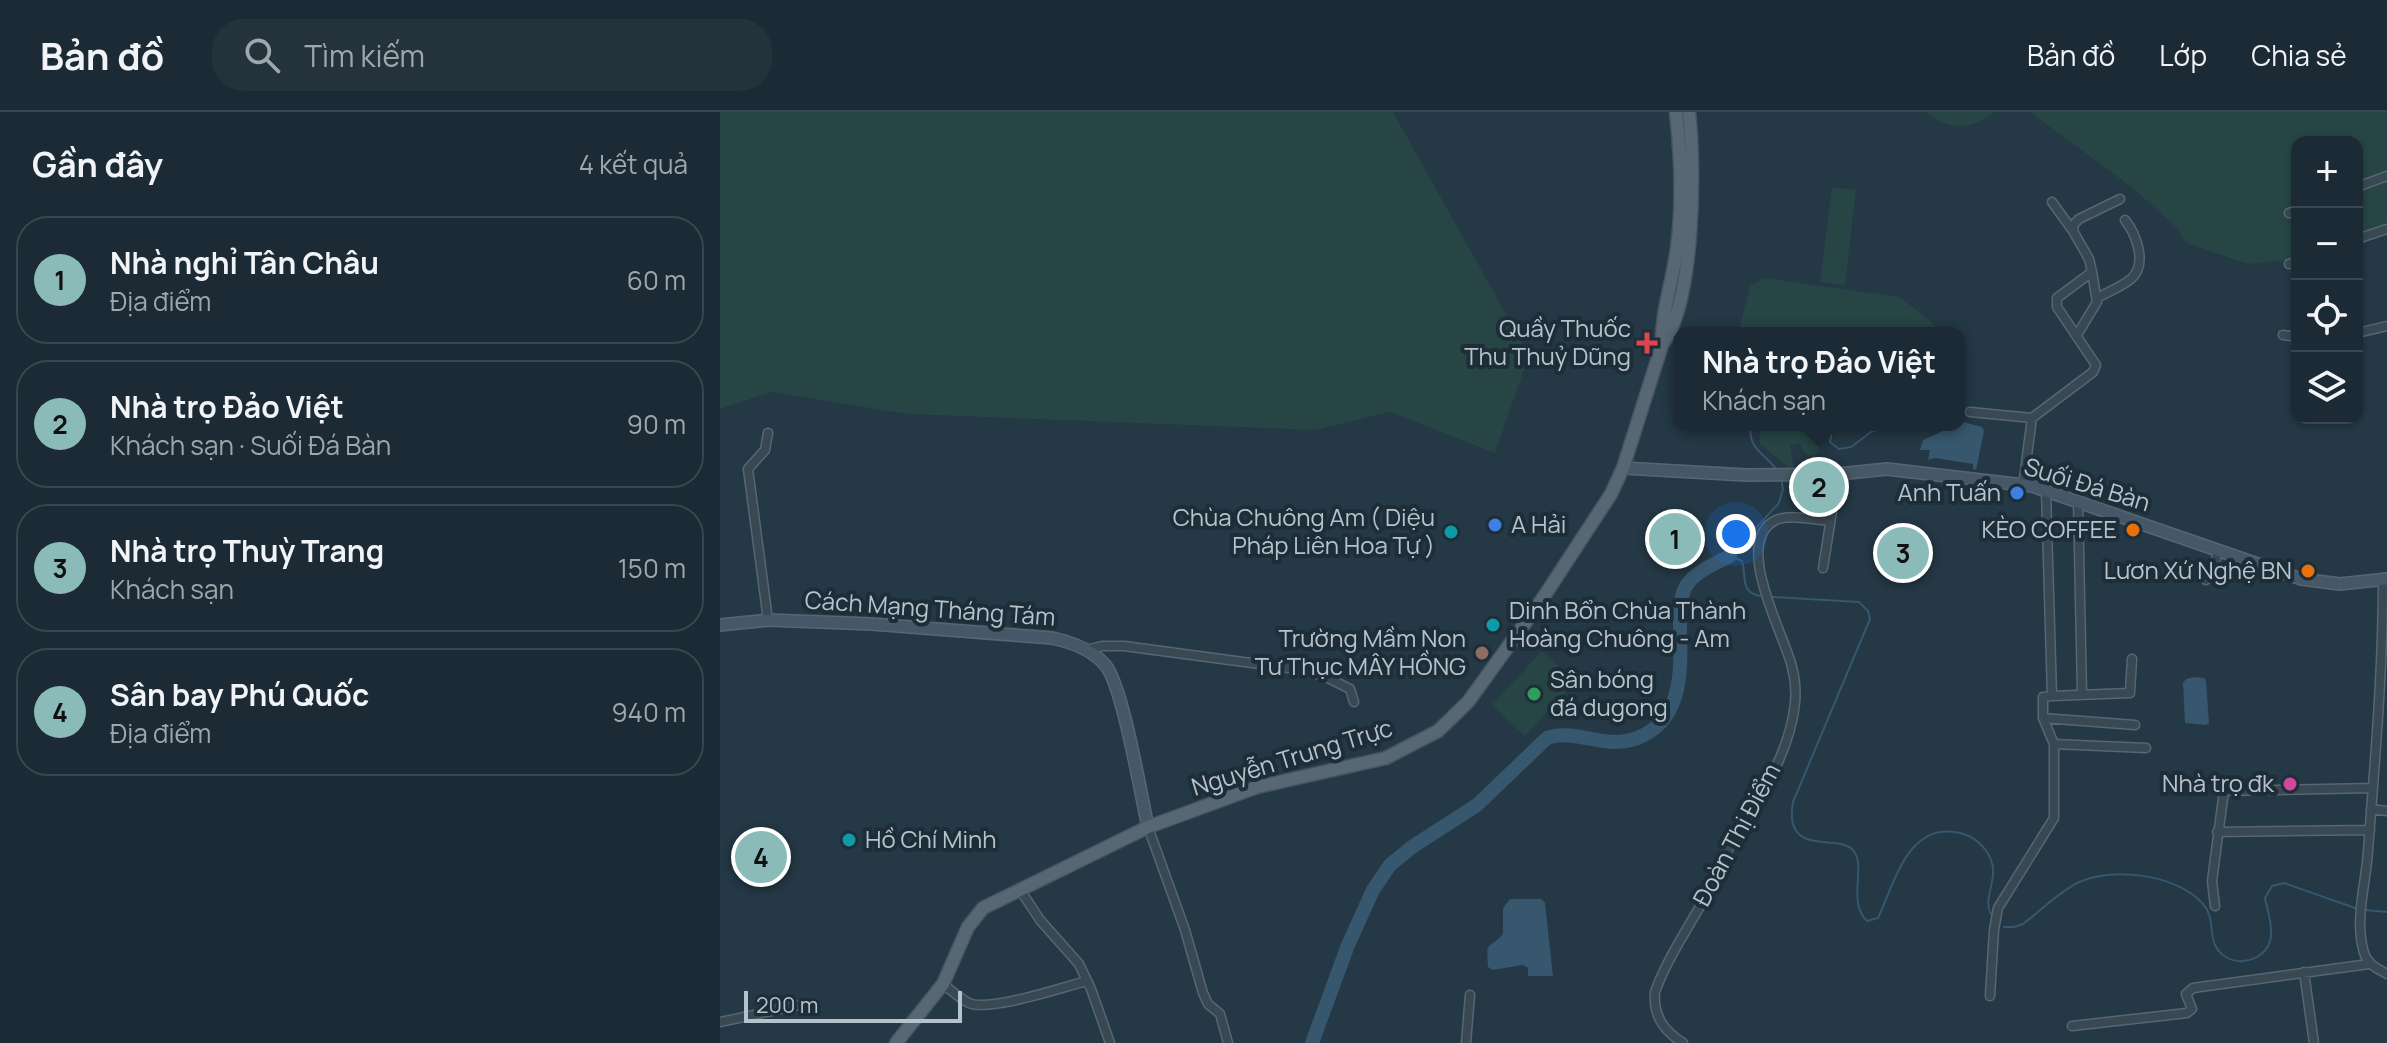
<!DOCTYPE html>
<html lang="vi">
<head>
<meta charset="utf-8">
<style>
  body { margin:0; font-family:Manrope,sans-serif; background:#24323c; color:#f1f3f6 }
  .controls { position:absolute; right:24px; top:24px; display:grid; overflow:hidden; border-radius:16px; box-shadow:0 2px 6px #0004 }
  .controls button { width:72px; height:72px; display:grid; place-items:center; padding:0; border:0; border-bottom:2px solid #39464f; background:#1b2a34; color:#f1f3f6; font:40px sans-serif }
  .scale { position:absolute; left:24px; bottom:20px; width:218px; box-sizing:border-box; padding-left:8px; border:4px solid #b6c3cd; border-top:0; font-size:22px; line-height:28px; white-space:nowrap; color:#b6c3cd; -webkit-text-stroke:6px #1d2e39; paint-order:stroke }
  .you { position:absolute; left:1016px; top:422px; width:28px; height:28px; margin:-20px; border:6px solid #fff; border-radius:50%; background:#1a73e8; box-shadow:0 0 0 12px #1a73e833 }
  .badge { display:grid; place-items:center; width:52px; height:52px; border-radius:50%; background:#8bbbb9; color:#111; font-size:26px; font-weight:700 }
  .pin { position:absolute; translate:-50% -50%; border:4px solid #fff; box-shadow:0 2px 8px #0006 }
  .popup { position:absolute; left:953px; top:215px; width:292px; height:104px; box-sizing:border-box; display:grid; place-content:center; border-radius:16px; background:#1b2a34; filter:drop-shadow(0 2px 6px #0005); font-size:26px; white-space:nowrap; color:#a0a7ac }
  .popup b { font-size:30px; color:#f1f3f6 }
  .popup::after { content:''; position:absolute; left:50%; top:100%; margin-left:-16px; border:16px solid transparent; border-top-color:#1b2a34 }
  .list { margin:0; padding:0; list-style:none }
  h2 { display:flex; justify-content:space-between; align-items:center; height:104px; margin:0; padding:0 32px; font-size:34px }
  h2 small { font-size:26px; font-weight:400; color:#a0a7ac }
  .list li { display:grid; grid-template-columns:52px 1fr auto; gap:24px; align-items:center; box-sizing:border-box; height:128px; margin:0 16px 16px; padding:0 16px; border:2px solid #39464f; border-radius:32px }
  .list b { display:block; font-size:30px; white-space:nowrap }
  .list p { margin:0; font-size:26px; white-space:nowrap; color:#a0a7ac }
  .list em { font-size:26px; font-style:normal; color:#a0a7ac }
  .icon { flex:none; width:44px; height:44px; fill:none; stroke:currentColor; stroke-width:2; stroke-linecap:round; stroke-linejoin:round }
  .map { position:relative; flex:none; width:1667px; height:931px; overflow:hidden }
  header { display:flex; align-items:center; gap:48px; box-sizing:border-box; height:112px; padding:0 40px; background:#1b2a34; border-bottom:2px solid #39464f }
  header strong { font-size:38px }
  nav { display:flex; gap:44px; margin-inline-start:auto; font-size:28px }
  .search { width:560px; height:72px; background:#24323c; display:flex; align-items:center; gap:20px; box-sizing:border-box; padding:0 28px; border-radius:32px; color:#a0a7ac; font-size:30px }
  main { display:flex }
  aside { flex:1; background:#1b2a34 }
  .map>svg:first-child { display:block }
</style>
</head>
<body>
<header>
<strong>Bản đồ</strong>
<div class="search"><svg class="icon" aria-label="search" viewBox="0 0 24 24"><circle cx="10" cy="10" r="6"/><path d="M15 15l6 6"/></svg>Tìm kiếm</div>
<nav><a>Bản đồ</a><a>Lớp</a><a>Chia sẻ</a></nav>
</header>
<main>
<aside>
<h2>Gần đây<small>4 kết quả</small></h2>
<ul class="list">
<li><span class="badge">1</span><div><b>Nhà nghỉ Tân Châu</b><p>Địa điểm</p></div><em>60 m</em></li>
<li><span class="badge">2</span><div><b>Nhà trọ Đảo Việt</b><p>Khách sạn · Suối Đá Bàn</p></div><em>90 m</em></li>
<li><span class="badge">3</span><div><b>Nhà trọ Thuỳ Trang</b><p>Khách sạn</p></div><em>150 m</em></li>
<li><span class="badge">4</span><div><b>Sân bay Phú Quốc</b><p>Địa điểm</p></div><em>940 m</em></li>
</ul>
</aside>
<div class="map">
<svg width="1667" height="931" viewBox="0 0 1667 931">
  <rect width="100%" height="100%" fill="#243845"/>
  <!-- green -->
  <path fill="#264544" d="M0 0H673L809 243 775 341 670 300 594 318 187 302 52 280 0 297Z
    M1205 0H1274C1253 19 1227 18 1205 0Z
    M1310 0H1667V116L1637 127V30H1577V147L1528 152 1466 131 1456 115 1414 77Z
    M1112 75 1136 78 1125 173 1100 170Z
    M1044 166 1179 185 1210 208 1219 221H1018L1030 174Z
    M1040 313H1103L1098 341 1089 344 1083 339 1080 331 1070 333 1074 355 1072 358 1040 332Z
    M822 539 855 570 805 624 772 593Z"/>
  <!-- water -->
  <path fill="#36576d" d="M1243 310 1262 315 1264 319 1256 358 1253 357V352L1215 346 1208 348 1210 338H1200L1203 328Z
    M1474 565 1484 566 1486 569 1489 611 1486 613 1465 611 1463 571 1466 567Z
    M790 787H821L825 791 833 864H808V856L803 853 773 858 768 855C766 826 768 839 783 822V796Z"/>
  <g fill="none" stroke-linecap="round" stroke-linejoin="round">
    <!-- stream -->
    <path stroke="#36576d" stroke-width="2" d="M1222 220V221
      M1031 313C1027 336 1044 341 1056 357
      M1113 313 1110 330 1119 337 1131 335 1151 320 1171 313
      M1040 484C1019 480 1027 464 1022 449L1010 444 1059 391 1063 377 1061 366
      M1052 485 1139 490 1148 499 1150 507 1073 690C1063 745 1116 722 1132 737 1148 752 1126 789 1147 809L1158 806C1175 770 1188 709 1240 721 1254 724 1266 735 1271 748 1279 767 1262 786 1271 802
      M1644 798 1667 800
      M1284 815H1294L1303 812C1320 799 1338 781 1357 771 1391 754 1457 762 1483 792 1498 808 1484 832 1506 845 1524 856 1551 844 1551 822 1552 810 1547 797 1545 786L1552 774 1564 771 1638 797"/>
    <!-- river -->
    <path stroke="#36576d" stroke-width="14" d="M592 931 628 833 653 778 670 753 692 735 757 693 827 626C860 615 888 642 924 623 963 603 961 556 960 518 960 505 959 488 965 476 973 460 995 452 1010 444"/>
    <!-- street casing -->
    <g stroke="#576671" stroke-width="11">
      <path id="street" d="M1637 75 1667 64
        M1332 90 1353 119
        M1569 101 1577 98
        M1637 127 1667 117
        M1569 152 1577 149
        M1377 186C1388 180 1401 175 1411 167 1428 152 1416 122 1405 108
        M1637 221 1667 214
        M1357 223 1377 190 1372 160
        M1563 223 1577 225
        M1250 300 1312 306
        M1303 374 1312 306 1373 260 1376 253 1337 195V186L1372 160 1369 147 1353 119 1354 112 1359 107 1400 87
        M1358 388 1362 582
        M1103 456 1118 362
        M1663 467C1663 558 1655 648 1648 739 1646 771 1635 805 1643 837 1646 851 1654 855 1667 862
        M1486 468 1495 451 1498 438
        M48 508 28 357 45 338 48 321
        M366 538 382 534H404L576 557 604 564 630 577 634 590
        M1332 584 1410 581 1412 547
        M1323 606 1415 613
        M1334 632 1426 636
        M1651 697 1667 699
        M428 715 465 818 483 881 488 892 500 902 508 931
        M1497 720 1650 718
        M299 776 320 808 359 852 371 877 390 931
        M1495 794 1492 769 1504 679 1653 676
        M1584 860 1594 931
        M223 872C231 878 240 887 249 891 270 900 343 875 367 869
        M1270 884 1274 818 1278 796 1334 706V632L1323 606V585L1332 584 1326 379
        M0 910 84 892
        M1352 914 1467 901 1472 897 1466 882 1473 876 1649 852
        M746 931 750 883
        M963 931C944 919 933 904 935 880 949 841 976 805 995 767 1001 755 1005 741 1013 729 1039 688 1070 641 1075 591 1076 580 1075 566 1072 555 1065 524 1011 429 1056 408 1071 402 1095 408 1110 409"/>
    </g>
    <!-- secondary casing -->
    <g stroke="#576671" stroke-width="14">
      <path id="secondary" d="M903 356 1026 363 1118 362 1167 357 1312 374 1581 467 1620 472 1667 467
        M0 513 48 508 152 512 332 526C351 530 373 538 386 554 403 576 421 683 428 715"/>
    </g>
    <!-- primary casing -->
    <g stroke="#455560" stroke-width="15">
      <path id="primary" d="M942 233C975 190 975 54 969 0
        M176 931 223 872 248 815 263 796 428 715 537 675 666 646 718 619 748 590 821 489 891 382 903 356 942 233C941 200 953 168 957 136 963 91 961 45 956 0"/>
    </g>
    <!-- street -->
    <use href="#street" stroke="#394954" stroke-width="8"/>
    <!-- secondary -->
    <use href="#secondary" stroke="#465867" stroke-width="11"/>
    <!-- primary -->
    <use href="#primary" stroke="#576874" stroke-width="12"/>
  </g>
  <!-- markers -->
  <path fill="#e0444e" stroke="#1d2e39" stroke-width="3" d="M923 219h8v8h8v8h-8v8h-8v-8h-8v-8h8z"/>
  <g fill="#3f7fe0" stroke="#1d2e39" stroke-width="3">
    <circle cx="1297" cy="381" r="8"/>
    <circle cx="775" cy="413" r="8"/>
  </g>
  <g fill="#e8710a" stroke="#1d2e39" stroke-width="3">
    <circle cx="1413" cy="418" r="8"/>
    <circle cx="1588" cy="459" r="8"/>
  </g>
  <g fill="#0f9aa8" stroke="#1d2e39" stroke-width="3">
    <circle cx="731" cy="420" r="8"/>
    <circle cx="773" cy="513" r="8"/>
    <circle cx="129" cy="728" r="8"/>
  </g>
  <circle fill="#8d6e63" stroke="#1d2e39" stroke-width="3" cx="762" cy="541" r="8"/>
  <circle fill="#2e9e5b" stroke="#1d2e39" stroke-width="3" cx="814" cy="582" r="8"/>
  <circle fill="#d1479c" stroke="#1d2e39" stroke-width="3" cx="1570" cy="672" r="8"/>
  <g text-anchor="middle" stroke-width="8" stroke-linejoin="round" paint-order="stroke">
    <!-- poi labels -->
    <g font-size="24" fill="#b6c3cd" stroke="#1d2e39" text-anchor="end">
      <text x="911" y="225">Quầy Thuốc<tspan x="911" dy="28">Thu Thuỷ Dũng</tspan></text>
      <text x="1281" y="389">Anh Tuấn</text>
      <text x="715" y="414">Chùa Chuông Am ( Diệu<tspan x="715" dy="28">Pháp Liên Hoa Tự )</tspan></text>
      <text x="791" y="421" text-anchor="start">A Hải</text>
      <text x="1397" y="426">KÈO COFFEE</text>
      <text x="1572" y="467">Lươn Xứ Nghệ BN</text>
      <text x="789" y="507" text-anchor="start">Dinh Bổn Chùa Thành<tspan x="789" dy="28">Hoàng Chuông - Am</tspan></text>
      <text x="746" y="535">Trường Mầm Non<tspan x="746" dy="28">Tư Thục MÂY HỒNG</tspan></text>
      <text x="830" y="576" text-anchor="start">Sân bóng<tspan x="830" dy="28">đá dugong</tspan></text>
      <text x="1554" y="680">Nhà trọ đk</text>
      <text x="145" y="736" text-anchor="start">Hồ Chí Minh</text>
    </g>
    <!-- street labels -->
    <g font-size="24" fill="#b6c3cd" stroke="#1d2e39">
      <text transform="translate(1367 373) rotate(17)" y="8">Suối Đá Bàn</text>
      <text transform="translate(210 497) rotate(4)" y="8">Cách Mạng Tháng Tám</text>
      <text transform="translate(572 646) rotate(-17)" y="8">Nguyễn Trung Trực</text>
      <text transform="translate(1017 723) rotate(-62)" y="8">Đoàn Thị Điểm</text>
    </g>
  </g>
</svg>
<div class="controls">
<button>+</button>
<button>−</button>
<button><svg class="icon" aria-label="locate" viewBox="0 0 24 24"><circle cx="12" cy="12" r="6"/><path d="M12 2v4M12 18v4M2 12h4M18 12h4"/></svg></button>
<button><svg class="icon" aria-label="layers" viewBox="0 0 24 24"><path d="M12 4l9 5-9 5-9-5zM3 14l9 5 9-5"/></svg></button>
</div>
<div class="scale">200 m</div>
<div class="you"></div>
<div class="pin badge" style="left:955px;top:427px">1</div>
<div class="pin badge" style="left:1099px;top:375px">2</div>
<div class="popup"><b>Nhà trọ Đảo Việt</b>Khách sạn</div>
<div class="pin badge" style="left:1183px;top:441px">3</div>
<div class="pin badge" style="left:41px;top:745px">4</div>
</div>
</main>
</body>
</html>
